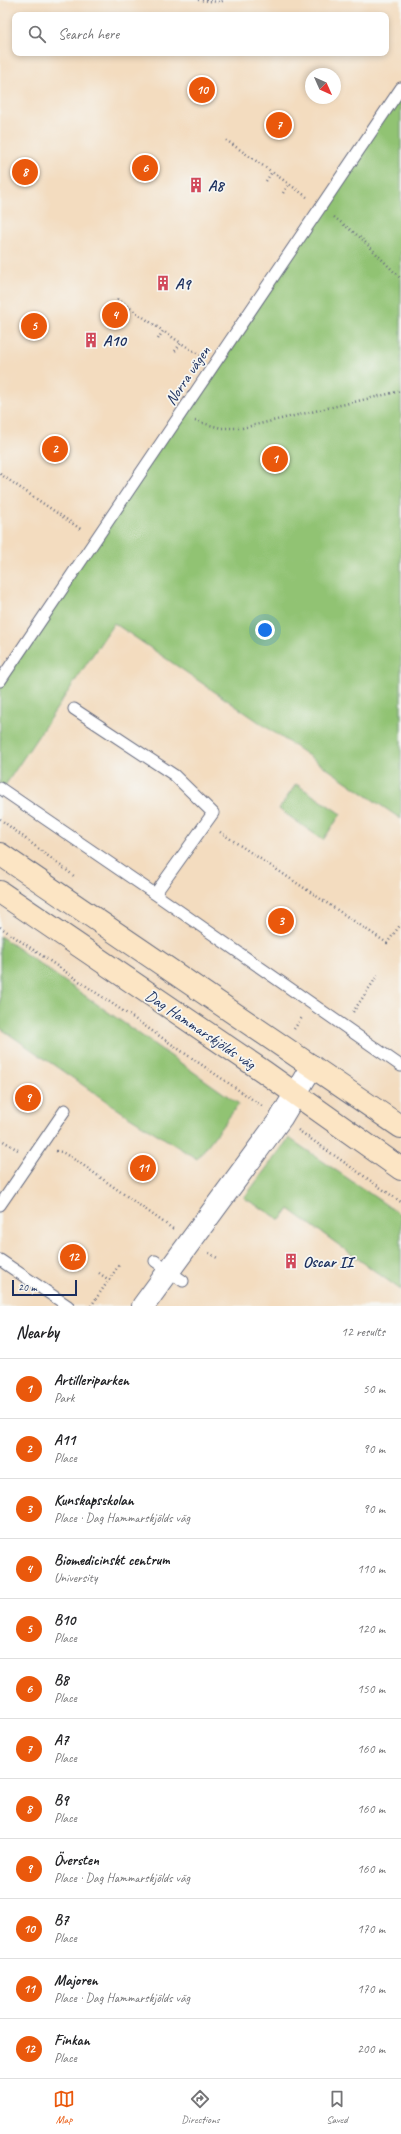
<!DOCTYPE html>
<html lang="en">
<head>
<meta charset="utf-8">
<style>
  body { margin:0; font-family:Caveat,sans-serif; background:#f2f2f2; color:#202124 }
  .compass { position:absolute; left:305px; top:68px; width:36px; height:36px; border-radius:50%; background:#fff; box-shadow:0 2px 6px #0003; rotate:135deg }
  .scale { position:absolute; left:12px; bottom:10px; width:65px; box-sizing:border-box; padding-left:4px; border:2px solid #1b2f5e; border-top:0; font-size:11px; line-height:14px; white-space:nowrap; color:#1b2f5e; -webkit-text-stroke:3px #f6f6f2; paint-order:stroke }
  .you { position:absolute; left:265px; top:630px; width:14px; height:14px; margin:-10px; border:3px solid #fff; border-radius:50%; background:#1a73e8; box-shadow:0 0 0 6px #1a73e833 }
  .badge { display:grid; place-items:center; width:26px; height:26px; border-radius:50%; background:#ea580c; color:#fff; font-size:13px; font-weight:700 }
  .pin { position:absolute; translate:-50% -50%; border:2px solid #fff; box-shadow:0 1px 4px #0006 }
  .list { margin:0; padding:0; list-style:none }
  h2 { display:flex; justify-content:space-between; align-items:center; height:52px; margin:0; padding:0 16px; font-size:17px }
  h2 small { font-size:13px; font-weight:400; color:#757577 }
  .list li { display:grid; grid-template-columns:26px 1fr auto; gap:12px; align-items:center; box-sizing:border-box; height:60px; padding:0 16px; border-top:1px solid #e0e0e0 }
  .list b { display:block; font-size:15px; white-space:nowrap }
  .list p { margin:0; font-size:13px; white-space:nowrap; color:#757577 }
  .list em { font-size:13px; font-style:normal; color:#757577 }
  .icon { flex:none; width:22px; height:22px; fill:none; stroke:currentColor; stroke-width:2; stroke-linecap:round; stroke-linejoin:round }
  .map { position:relative; flex:none; width:401px; height:1306px; overflow:hidden }
  .search { position:absolute; background:#fff; box-shadow:0 2px 6px #0003; left:12px; right:12px; top:12px; height:44px; display:flex; align-items:center; gap:10px; box-sizing:border-box; padding:0 14px; border-radius:8px; color:#757577; font-size:15px }
  .sheet { height:772px; background:#fff }
  nav { display:flex; justify-content:space-around; align-items:center; box-sizing:border-box; height:56px; border-top:1px solid #e0e0e0; background:#fff; font-size:11px; color:#757577 }
  nav a { display:grid; justify-items:center; gap:2px }
  nav .on { color:#ea580c }
  .map>svg:first-child { display:block }
</style>
</head>
<body>
<div class="map">
<svg width="401" height="1306" viewBox="0 0 401 1306">
  <rect width="100%" height="100%" fill="#f6f6f2"/>
  <filter id="ink" filterUnits="userSpaceOnUse"><feTurbulence type="fractalNoise" baseFrequency=".025" numOctaves="2"/><feDisplacementMap in="SourceGraphic" scale="8" xChannelSelector="R" yChannelSelector="G"/><feConvolveMatrix kernelMatrix="1 2 1 2 8 2 1 2 1" color-interpolation-filters="sRGB"/></filter>
  <filter id="wash" filterUnits="userSpaceOnUse"><feTurbulence type="fractalNoise" baseFrequency=".012" numOctaves="4" result="noise"/><feDisplacementMap in="SourceGraphic" scale="16" xChannelSelector="R" yChannelSelector="G"/><feGaussianBlur stdDeviation="0.9" result="paint"/><feColorMatrix in="noise" values="0 0 0 0 0 0 0 0 0 0 0 0 0 0 0 0 0 1.4 0 .05"/><feComposite in="paint" operator="in"/></filter>
  <g filter="url(#wash)">
    <rect width="100%" height="100%" fill="#f3dcbf"/>
    <!-- green -->
    <path fill="#91c373" stroke="#567968" d="M401 88V819L114 623 2 790 0 788V681Z
      M296 784 341 814 323 840 279 809Z
      M0 936 239 1104 197 1159 125 1114 0 1028Z
      M289 1138 401 1215V1290L289 1209 281 1220 244 1198Z"/>
  </g>
  <g filter="url(#ink)">
    <g fill="none" stroke-linecap="round" stroke-linejoin="round">
      <!-- service casing -->
      <g stroke="#676c80" stroke-width="13">
        <path id="service" d="M0 681 401 88
          M74 709 174 775 213 813 155 894
          M0 788 155 894 401 1066
          M0 1205 65 1110
          M0 1260 68 1306
          M155 1261 183 1281"/>
      </g>
      <!-- minor casing -->
      <g stroke="#676c80" stroke-width="24">
        <path id="minor" d="M143 1306 281 1118 312 1066"/>
      </g>
      <!-- secondary casing -->
      <g stroke="#676c80" stroke-width="24">
        <path id="secondary" d="M0 854 401 1127
          M0 892 263 1071 401 1169"/>
      </g>
      <!-- path -->
      <path stroke="#676c80" stroke-width="2.5" stroke-dasharray="1 3" stroke-linecap="butt" d="M198 0 220 2 225 0
        M226 140 272 172
        M266 181 272 172 289 184
        M283 193 289 184 307 197
        M334 217 361 238 401 279
        M117 299 163 331
        M158 339 163 331 181 343
        M175 351 181 343 200 355
        M195 421 221 428H242L401 391
        M0 474 82 530
        M0 819 74 876
        M220 832 387 943 401 924
        M0 927 262 1106
        M353 1012 378 975
        M294 1029 303 1016
        M298 1130 401 1202
        M0 1139 18 1150
        M56 1151 62 1152 80 1163 173 1229
        M209 1253 219 1259
        M99 1273 109 1280
        M91 1306 119 1265"/>
      <!-- service -->
      <use href="#service" stroke="#fff" stroke-width="11"/>
      <!-- minor -->
      <use href="#minor" stroke="#fff" stroke-width="22"/>
      <!-- secondary -->
      <use href="#secondary" stroke="#fce5c4" stroke-width="22"/>
    </g>
  </g>
  <!-- icons -->
  <defs>
    <g id="building-bare" transform="scale(1.2)"><path d="M-4-6H4V6H1V3H-1V6H-4ZM-2.5-4.3h1.7v1.8h-1.7ZM.8-4.3h1.7v1.8H.8ZM-2.5-1h1.7V.8h-1.7ZM.8-1h1.7V.8H.8Z" fill="#d1495b" stroke="#f6f6f2" stroke-width="2.5" paint-order="stroke"/></g>
  </defs>
  <g fill-rule="evenodd">
    <use href="#building-bare" x="196" y="185"/>
    <use href="#building-bare" x="163" y="283"/>
    <use href="#building-bare" x="91" y="340"/>
    <use href="#building-bare" x="291" y="1261"/>
  </g>
  <g text-anchor="middle" stroke-width="3.5" stroke-linejoin="round" paint-order="stroke">
    <!-- poi labels -->
    <g font-size="16" font-weight="bold" fill="#1b2f5e" stroke="#f6f6f2" text-anchor="start">
      <text x="208" y="191">A8</text>
      <text x="175" y="289">A9</text>
      <text x="103" y="346">A10</text>
      <text x="303" y="1267">Oscar II</text>
    </g>
    <!-- street labels -->
    <g font-size="16" fill="#1b2f5e" stroke="#f6f6f2">
      <text transform="translate(187 375) rotate(-56)" y="6">Norra vägen</text>
      <text transform="translate(201 1029) rotate(34)" y="6">Dag Hammarskjölds väg</text>
    </g>
  </g>
</svg>
<svg class="compass" viewBox="-18 -18 36 36"><path d="M0-13l5 13h-10z" fill="#e53935"/><path d="M0 13l5-13h-10z" fill="#757577"/></svg>
<div class="scale">20 m</div>
<div class="you"></div>
<div class="pin badge" style="left:275px;top:459px">1</div>
<div class="pin badge" style="left:55px;top:449px">2</div>
<div class="pin badge" style="left:281px;top:921px">3</div>
<div class="pin badge" style="left:115px;top:315px">4</div>
<div class="pin badge" style="left:34px;top:326px">5</div>
<div class="pin badge" style="left:145px;top:168px">6</div>
<div class="pin badge" style="left:279px;top:125px">7</div>
<div class="pin badge" style="left:25px;top:172px">8</div>
<div class="pin badge" style="left:28px;top:1098px">9</div>
<div class="pin badge" style="left:202px;top:90px">10</div>
<div class="pin badge" style="left:143px;top:1168px">11</div>
<div class="pin badge" style="left:73px;top:1257px">12</div>
<div class="search"><svg class="icon" aria-label="search" viewBox="0 0 24 24"><circle cx="10" cy="10" r="6"/><path d="M15 15l6 6"/></svg>Search here</div>
</div>
<section class="sheet">
<h2>Nearby<small>12 results</small></h2>
<ul class="list">
<li><span class="badge">1</span><div><b>Artilleriparken</b><p>Park</p></div><em>50 m</em></li>
<li><span class="badge">2</span><div><b>A11</b><p>Place</p></div><em>90 m</em></li>
<li><span class="badge">3</span><div><b>Kunskapsskolan</b><p>Place · Dag Hammarskjölds väg</p></div><em>90 m</em></li>
<li><span class="badge">4</span><div><b>Biomedicinskt centrum</b><p>University</p></div><em>110 m</em></li>
<li><span class="badge">5</span><div><b>B10</b><p>Place</p></div><em>120 m</em></li>
<li><span class="badge">6</span><div><b>B8</b><p>Place</p></div><em>150 m</em></li>
<li><span class="badge">7</span><div><b>A7</b><p>Place</p></div><em>160 m</em></li>
<li><span class="badge">8</span><div><b>B9</b><p>Place</p></div><em>160 m</em></li>
<li><span class="badge">9</span><div><b>Översten</b><p>Place · Dag Hammarskjölds väg</p></div><em>160 m</em></li>
<li><span class="badge">10</span><div><b>B7</b><p>Place</p></div><em>170 m</em></li>
<li><span class="badge">11</span><div><b>Majoren</b><p>Place · Dag Hammarskjölds väg</p></div><em>170 m</em></li>
<li><span class="badge">12</span><div><b>Finkan</b><p>Place</p></div><em>200 m</em></li>
</ul>
</section>
<nav>
<a class="on"><svg class="icon" aria-label="map" viewBox="0 0 24 24"><path d="M3 6l6-2 6 2 6-2v14l-6 2-6-2-6 2zM9 4v14M15 6v14"/></svg>Map</a>
<a><svg class="icon" aria-label="directions" viewBox="0 0 24 24"><path d="M12 3l9 9-9 9-9-9zM9 14v-3h6M13 9l2 2-2 2"/></svg>Directions</a>
<a><svg class="icon" aria-label="saved" viewBox="0 0 24 24"><path d="M7 4h10v16l-5-4-5 4z"/></svg>Saved</a>
</nav>
</body>
</html>
